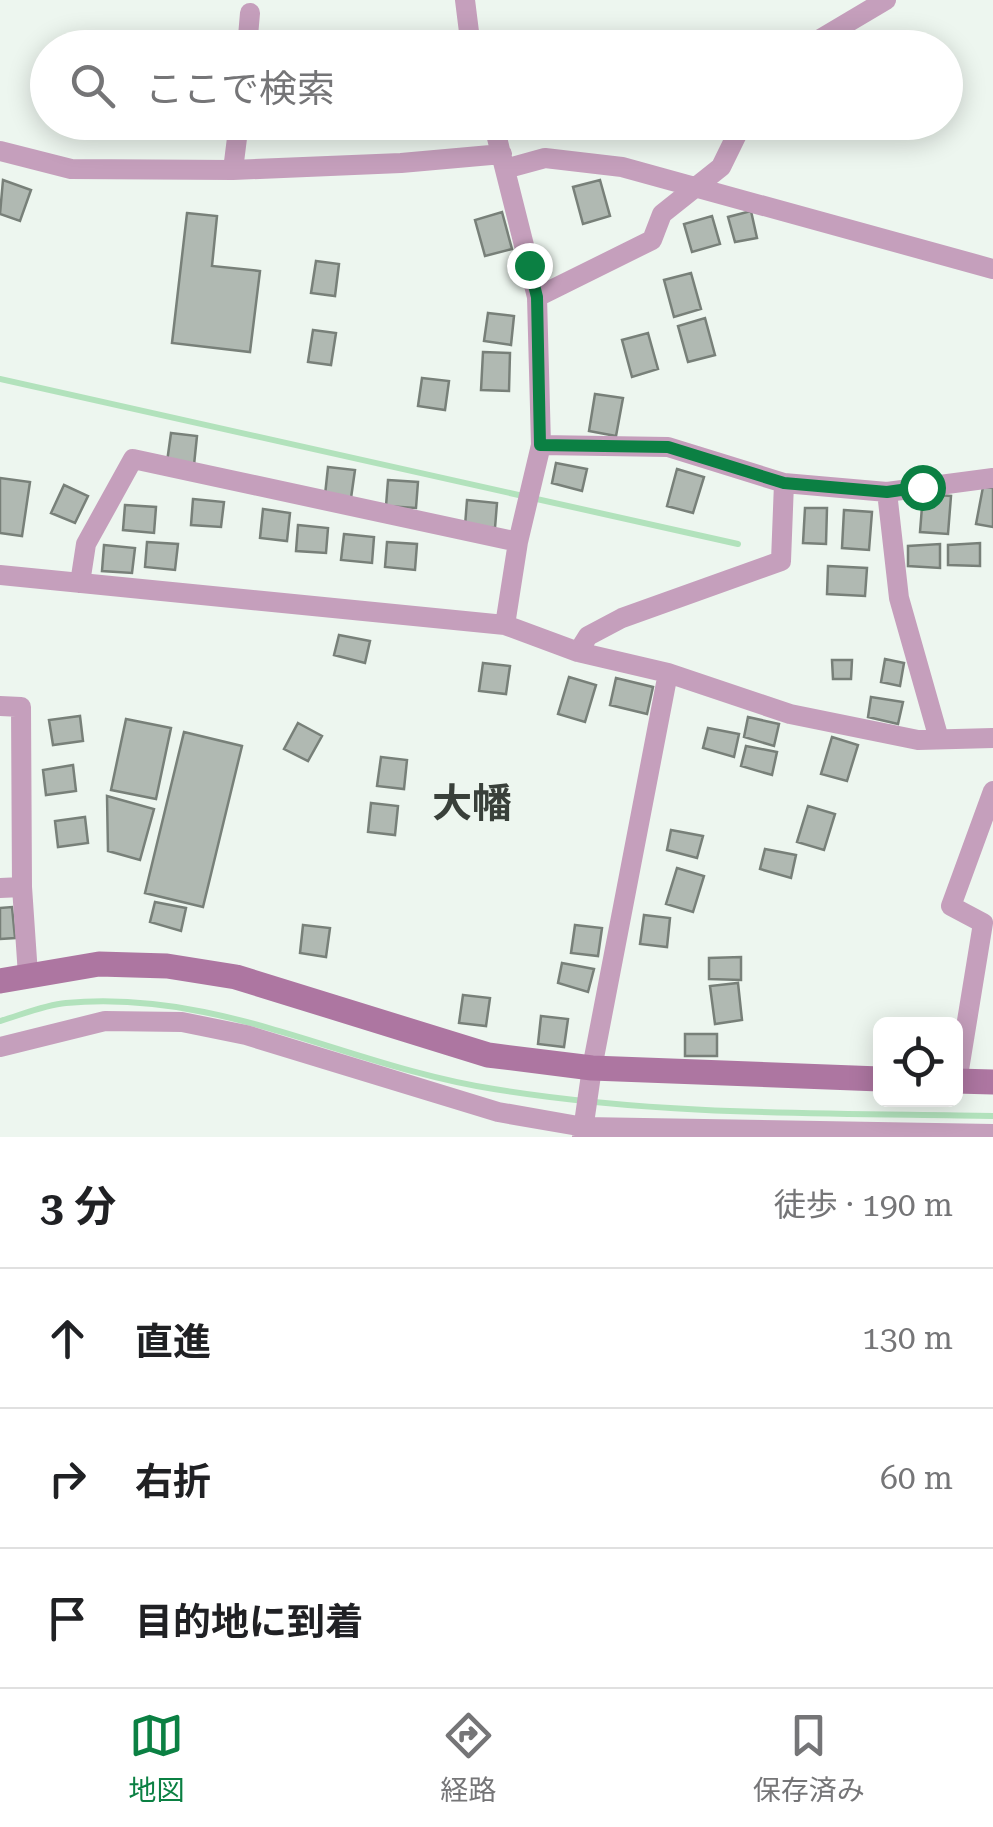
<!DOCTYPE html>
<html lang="ja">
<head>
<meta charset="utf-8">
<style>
  body { margin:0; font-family:"Roboto Serif","Noto Sans JP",serif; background:#f6f6f6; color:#202124 }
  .controls { position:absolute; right:30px; bottom:30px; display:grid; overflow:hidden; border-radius:15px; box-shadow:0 5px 25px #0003 }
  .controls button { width:90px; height:90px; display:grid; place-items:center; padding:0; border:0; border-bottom:2px solid #e0e0e0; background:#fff; color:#202124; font:50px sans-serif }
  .stop { position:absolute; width:30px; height:30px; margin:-22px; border:8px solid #0b8043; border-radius:50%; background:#fff }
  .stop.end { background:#0b8043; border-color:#fff; box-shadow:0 2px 10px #0008 }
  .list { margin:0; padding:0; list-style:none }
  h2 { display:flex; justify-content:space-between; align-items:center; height:130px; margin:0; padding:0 40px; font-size:42px }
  h2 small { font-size:32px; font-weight:400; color:#757577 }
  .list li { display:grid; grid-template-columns:65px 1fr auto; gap:30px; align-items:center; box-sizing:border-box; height:140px; padding:0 40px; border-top:2px solid #e0e0e0 }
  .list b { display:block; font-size:38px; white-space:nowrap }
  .list em { font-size:32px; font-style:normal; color:#757577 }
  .icon { flex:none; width:55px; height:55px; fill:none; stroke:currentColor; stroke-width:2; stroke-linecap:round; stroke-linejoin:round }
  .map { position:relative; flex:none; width:993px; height:1137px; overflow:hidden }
  .search { position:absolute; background:#fff; box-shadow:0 5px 25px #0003; left:30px; right:30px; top:30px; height:110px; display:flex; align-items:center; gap:25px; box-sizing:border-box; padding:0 35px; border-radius:55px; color:#757577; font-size:38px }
  .sheet { height:550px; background:#fff }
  nav { display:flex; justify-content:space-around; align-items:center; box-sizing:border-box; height:140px; border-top:2px solid #e0e0e0; background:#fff; font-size:28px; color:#757577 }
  nav a { display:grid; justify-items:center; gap:5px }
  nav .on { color:#0b8043 }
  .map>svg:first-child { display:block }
</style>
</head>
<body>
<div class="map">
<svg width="993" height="1137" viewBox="0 0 993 1137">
  <rect width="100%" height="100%" fill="#edf6ef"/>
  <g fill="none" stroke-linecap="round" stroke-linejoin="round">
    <!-- stream -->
    <path stroke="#b2e2bc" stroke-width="6" d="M0 379 738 544
      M0 1021C21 1015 44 1005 66 1003 222 989 346 1066 494 1089 658 1116 827 1113 993 1116"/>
  </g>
  <!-- building -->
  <path fill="#b0b9b2" stroke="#788079" stroke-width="2.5" d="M3 180 31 190 20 221 0 214Z
    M600 180 610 216 583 224 573 187Z
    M751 211 757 238 735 242 728 217Z
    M502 212 512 249 485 256 475 220Z
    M187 213 217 216 212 266 260 271 250 352 172 343Z
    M712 216 720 244 692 252 684 224Z
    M316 261 339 264 335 296 311 293Z
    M691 273 701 309 674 317 664 280Z
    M488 313 514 316 511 345 484 341Z
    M705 318 715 355 688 362 678 326Z
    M313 330 336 333 331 365 308 362Z
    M648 333 658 369 632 377 622 340Z
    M483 352 510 353 509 391 481 390Z
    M422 378 449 381 445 410 418 406Z
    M595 394 623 398 616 436 589 431Z
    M171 433 197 436 194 465 167 462Z
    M556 463 587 469 582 491 552 483Z
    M328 467 355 470 351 498 325 495Z
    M677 469 704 477 693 513 667 506Z
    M0 478 30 482 22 536 0 533Z
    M388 480 418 482 416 508 386 506Z
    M64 485 88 496 75 523 51 513Z
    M983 487 993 488V527L976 524Z
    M923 494 951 496 948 534 920 532Z
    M193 499 224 502 221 527 191 525Z
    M467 500 497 503 495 528 465 526Z
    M125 505 156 507 154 533 123 530Z
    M805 508H827L826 544 803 543Z
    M263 509 290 513 287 541 260 538Z
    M844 510 872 512 869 550 842 548Z
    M298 525 328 528 326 553 296 551Z
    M344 534 374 537 372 563 341 560Z
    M147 542 178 544 175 570 145 567Z
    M387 542 417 544 415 570 385 567Z
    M980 543V566L948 565V545Z
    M940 544V568L908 566V546Z
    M104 545 135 548 132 573 102 571Z
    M828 566 867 568 865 596 827 594Z
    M339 635 370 641 365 663 334 655Z
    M885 659 904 663 900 686 881 682Z
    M832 660H852L851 679H833Z
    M483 663 510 666 506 694 479 691Z
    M569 677 596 685 585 722 558 714Z
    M616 678 653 687 647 714 610 705Z
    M871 697 903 702 898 724 868 717Z
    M80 716 83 741 53 745 49 720Z
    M748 717 779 724 774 746 744 737Z
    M126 719 171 728 156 799 111 790Z
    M298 723 322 736 308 761 284 749Z
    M708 728 739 734 734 757 703 748Z
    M184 732 242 746 203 907 145 893Z
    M832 737 858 745 847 781 821 774Z
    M746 746 777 752 772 775 741 766Z
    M381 757 407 760 404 789 377 786Z
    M73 765 76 791 46 795 43 770Z
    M107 796 154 809 140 860 108 851Z
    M371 803 398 806 395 835 368 832Z
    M808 806 835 814 824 850 797 842Z
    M85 817 88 843 58 847 55 821Z
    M671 830 703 836 697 858 667 850Z
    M765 849 796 855 791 878 760 869Z
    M677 868 704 876 693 912 666 904Z
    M155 902 186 908 181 931 150 922Z
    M12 907 15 938 0 939V908Z
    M644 915 670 918 667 947 640 944Z
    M303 925 330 928 326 957 300 953Z
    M575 925 602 928 598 956 571 953Z
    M741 957V980L709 979V958Z
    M562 963 594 969 588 992 558 983Z
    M738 983 742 1020 715 1024 710 986Z
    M463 995 490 998 486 1026 459 1023Z
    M541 1016 568 1019 564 1047 538 1044Z
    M685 1034H717V1056H685Z"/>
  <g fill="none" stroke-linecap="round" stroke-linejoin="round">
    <!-- street -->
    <path stroke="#c59fbc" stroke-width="20" d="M465 0 471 48
      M247 48 250 13
      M805 48 886 0
      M493 122 537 297 541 445 518 542 505 625
      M0 151 71 169 233 170 401 163 502 154
      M505 169 545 158 622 167 993 269
      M233 170 239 122
      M537 297 652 240 662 214 721 167 743 122
      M541 445 668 447 784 483 887 492 993 478
      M887 492 899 598 939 739
      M0 575 505 625 578 652 668 673 790 714 918 740 993 738
      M80 583 86 544 133 459 518 542
      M578 652 588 636 622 618 781 561 784 483
      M0 706 21 707 22 887 28 975
      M0 888 22 887
      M0 1047 105 1021 182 1022 246 1035 498 1112 584 1127 993 1134
      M957 1082 983 923 951 906 993 791
      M582 1137 592 1068 668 673"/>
    <!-- secondary -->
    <path stroke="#ad76a1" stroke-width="25" d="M0 981 99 964 167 966 236 977 488 1055 592 1068 880 1079
      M956 1081 993 1082"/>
  </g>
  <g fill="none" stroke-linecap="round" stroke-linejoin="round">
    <!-- route -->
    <path stroke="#0b8043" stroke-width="12" d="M529 265 537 297 540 445 668 447 784 483 887 492 922 487"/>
  </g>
  <g text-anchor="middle" stroke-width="10" stroke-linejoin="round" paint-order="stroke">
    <!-- quarter labels -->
    <g font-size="40" font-weight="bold" fill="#39403a" stroke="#edf6ef">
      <text x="472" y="817">大幡</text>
    </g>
  </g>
</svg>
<div class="controls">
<button><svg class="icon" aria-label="locate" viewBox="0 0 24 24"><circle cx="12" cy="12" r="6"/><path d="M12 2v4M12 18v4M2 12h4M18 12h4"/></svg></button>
</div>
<div class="stop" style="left:922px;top:487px"></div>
<div class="stop end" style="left:529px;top:265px"></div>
<div class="search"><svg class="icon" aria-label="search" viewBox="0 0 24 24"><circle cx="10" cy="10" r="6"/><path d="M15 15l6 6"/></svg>ここで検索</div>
</div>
<section class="sheet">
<h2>3 分<small>徒歩 · 190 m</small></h2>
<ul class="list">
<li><svg class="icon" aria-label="ahead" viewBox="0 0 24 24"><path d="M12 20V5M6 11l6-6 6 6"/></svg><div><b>直進</b></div><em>130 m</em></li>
<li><svg class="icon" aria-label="right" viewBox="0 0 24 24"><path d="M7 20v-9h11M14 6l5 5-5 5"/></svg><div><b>右折</b></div><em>60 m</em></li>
<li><svg class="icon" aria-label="arrive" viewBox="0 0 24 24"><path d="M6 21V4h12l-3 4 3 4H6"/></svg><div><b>目的地に到着</b></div></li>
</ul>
</section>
<nav>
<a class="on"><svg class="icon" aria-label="map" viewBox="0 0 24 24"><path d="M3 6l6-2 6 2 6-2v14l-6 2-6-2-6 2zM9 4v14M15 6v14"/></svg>地図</a>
<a><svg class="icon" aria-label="directions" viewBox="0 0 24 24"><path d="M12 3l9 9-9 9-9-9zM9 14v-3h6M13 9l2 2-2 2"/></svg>経路</a>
<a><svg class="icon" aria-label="saved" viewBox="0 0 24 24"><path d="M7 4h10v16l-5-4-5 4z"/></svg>保存済み</a>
</nav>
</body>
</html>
